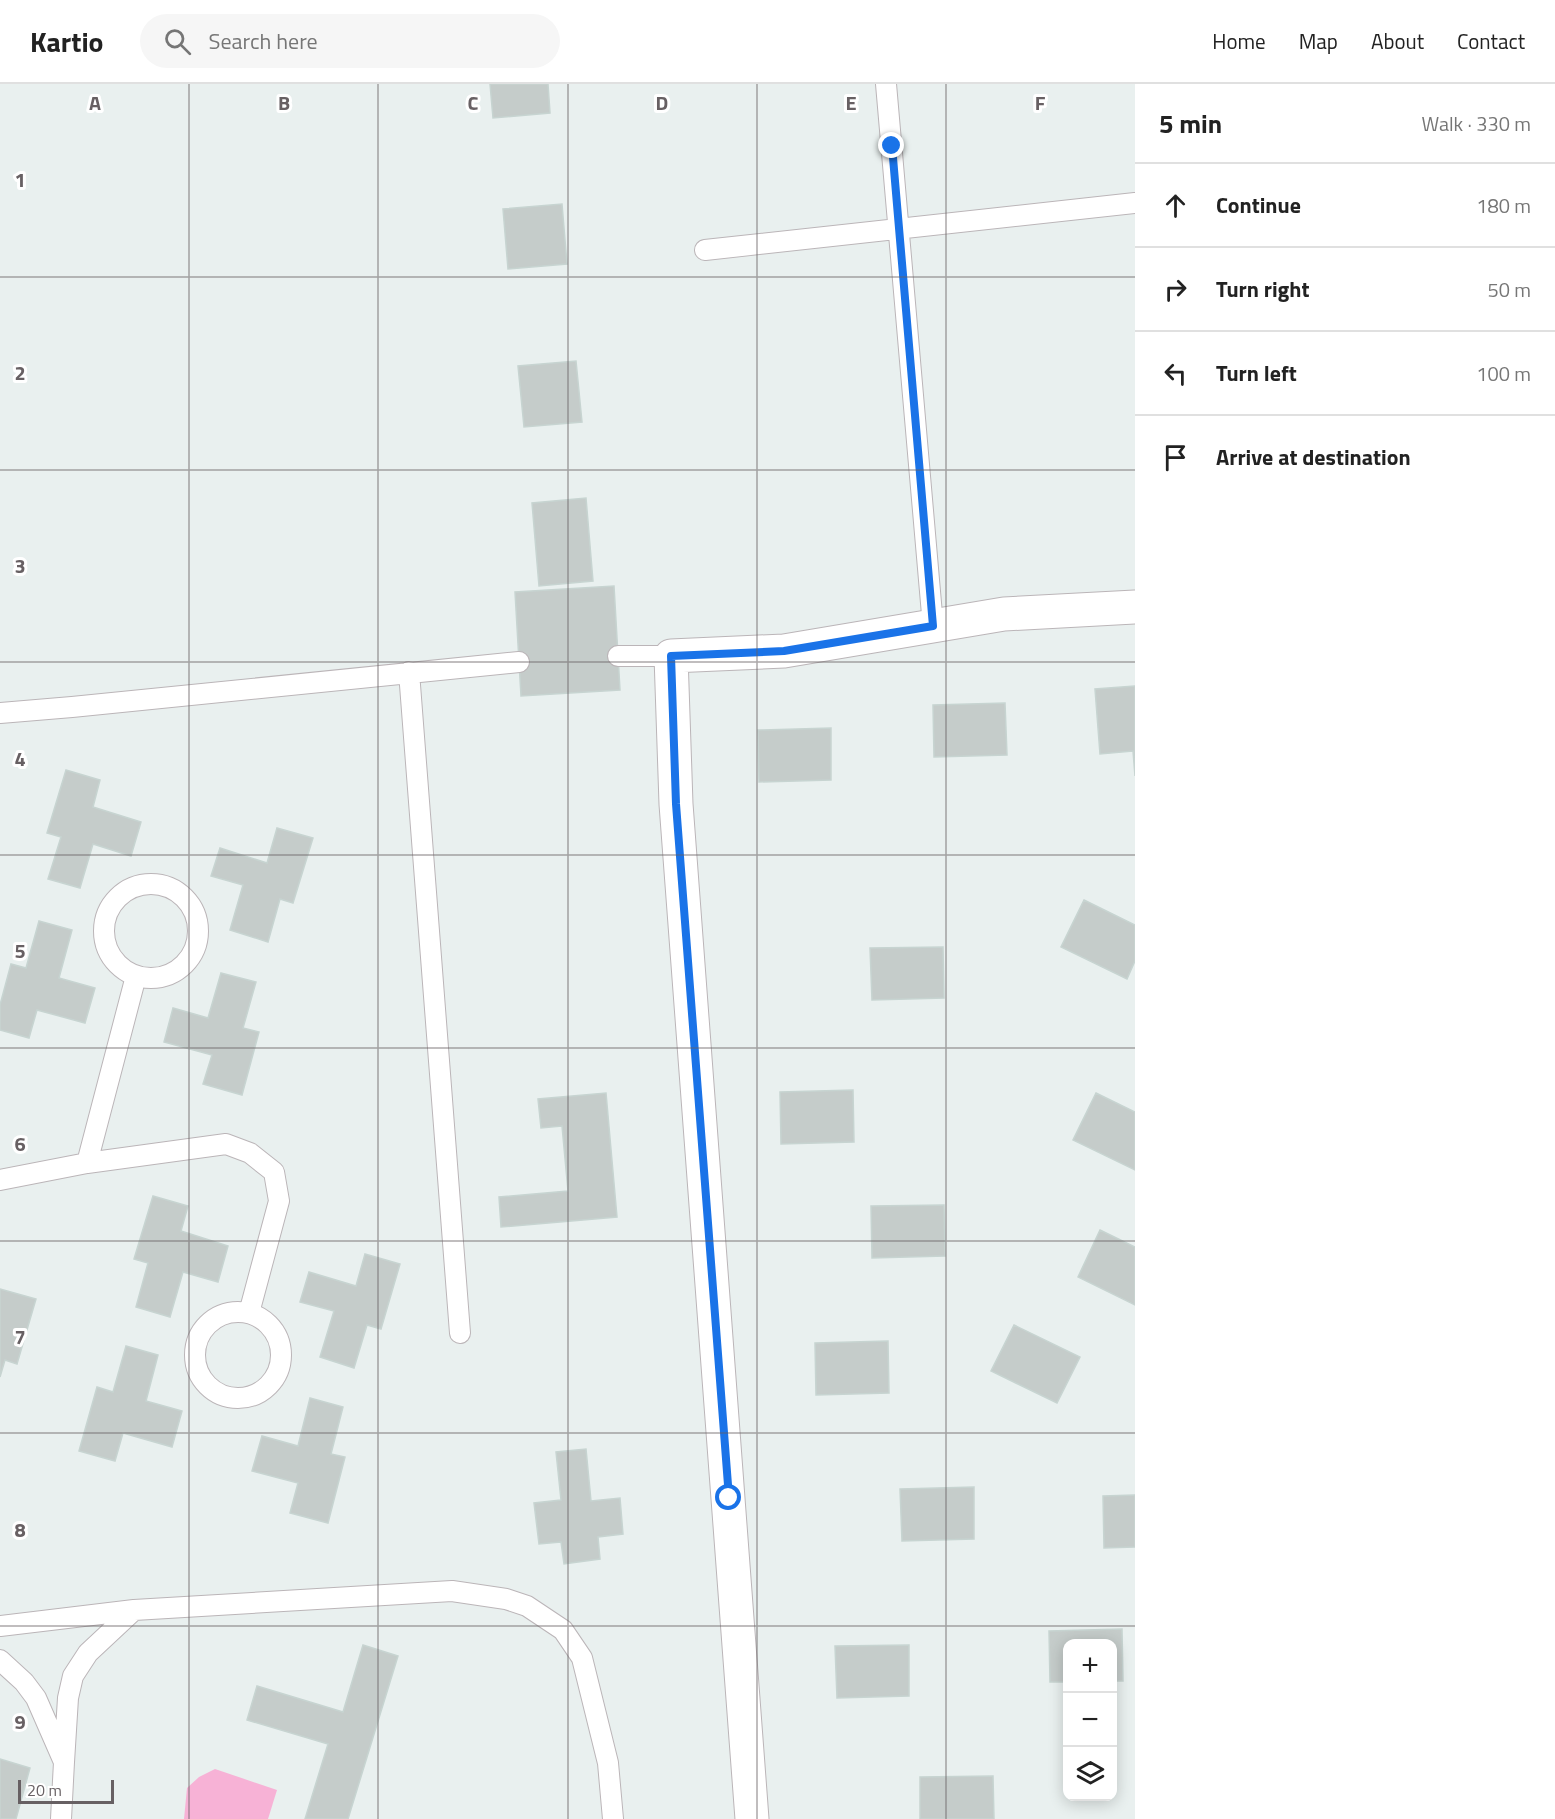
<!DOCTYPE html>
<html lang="en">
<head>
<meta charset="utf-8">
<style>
  body { margin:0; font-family:"Titillium Web",sans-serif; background:#f6f6f6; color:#222 }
  .controls { position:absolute; right:18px; bottom:18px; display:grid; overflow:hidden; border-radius:12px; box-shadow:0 3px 15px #0003 }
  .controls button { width:54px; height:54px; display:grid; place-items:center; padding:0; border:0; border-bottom:2px solid #e0e0e0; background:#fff; color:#222; font:30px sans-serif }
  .scale { position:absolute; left:18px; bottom:15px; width:96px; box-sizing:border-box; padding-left:6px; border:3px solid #676063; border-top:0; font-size:16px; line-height:21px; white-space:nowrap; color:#676063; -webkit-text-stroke:4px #fff; paint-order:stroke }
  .stop { position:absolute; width:18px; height:18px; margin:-14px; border:4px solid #1a73e8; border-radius:50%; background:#fff }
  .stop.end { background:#1a73e8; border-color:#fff; box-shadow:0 2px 6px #0008 }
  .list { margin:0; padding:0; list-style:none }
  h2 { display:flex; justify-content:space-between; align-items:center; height:78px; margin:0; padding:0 24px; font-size:26px }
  h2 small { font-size:20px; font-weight:400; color:#767676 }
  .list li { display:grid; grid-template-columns:39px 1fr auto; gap:18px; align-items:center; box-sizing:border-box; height:84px; padding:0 24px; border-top:2px solid #e0e0e0 }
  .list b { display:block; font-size:22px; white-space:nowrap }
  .list em { font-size:20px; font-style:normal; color:#767676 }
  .icon { flex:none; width:33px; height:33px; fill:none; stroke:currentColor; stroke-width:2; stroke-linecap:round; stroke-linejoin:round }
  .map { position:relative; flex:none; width:1135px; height:1735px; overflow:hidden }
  header { display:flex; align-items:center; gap:36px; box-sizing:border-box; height:84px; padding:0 30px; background:#fff; border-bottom:2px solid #e0e0e0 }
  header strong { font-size:28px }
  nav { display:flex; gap:33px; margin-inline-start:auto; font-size:21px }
  .search { width:420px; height:54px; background:#f6f6f6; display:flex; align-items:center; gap:15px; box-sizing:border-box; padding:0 21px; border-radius:33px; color:#767676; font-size:22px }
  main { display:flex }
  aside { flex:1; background:#fff }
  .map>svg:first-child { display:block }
</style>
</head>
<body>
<header>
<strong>Kartio</strong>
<div class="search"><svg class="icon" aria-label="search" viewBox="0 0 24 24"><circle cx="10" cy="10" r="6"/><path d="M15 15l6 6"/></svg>Search here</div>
<nav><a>Home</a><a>Map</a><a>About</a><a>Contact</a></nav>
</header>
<main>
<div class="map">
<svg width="1135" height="1735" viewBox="0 0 1135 1735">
  <rect width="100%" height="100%" fill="#e9f0ef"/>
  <!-- water -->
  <path fill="#f7b2d6" d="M215 1685 277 1706 268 1735H184L187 1704 199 1693Z"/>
  <!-- building -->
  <path fill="#c5ccca" stroke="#c7d4d1" stroke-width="1.5" d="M490 0H548L550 29 493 34Z
    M562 120 567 180 508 185 503 125Z
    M576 277 582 338 524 343 518 282Z
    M586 414 593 497 539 502 532 419Z
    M614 502 620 606 521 612 515 508Z
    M1135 602V692L1133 667 1100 670 1095 605Z
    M1005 619 1007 671 934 673 933 621Z
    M831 644V696L759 698 758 646Z
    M66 686 100 696 93 723 141 738 131 772 93 760 80 804 48 795 61 753 47 749Z
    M277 744 313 754 293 819 280 815 268 858 230 846 243 801 211 792 220 764 267 779Z
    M1084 816 1135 841V877L1127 895 1061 863Z
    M39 837 72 846 59 894 95 904 85 939 37 926 29 954 0 946V921L11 880 26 884Z
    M943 863 944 914 872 916 870 864Z
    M221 889 256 898 243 944 259 948 242 1011 203 1000 212 971 164 958 173 924 208 934Z
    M853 1006 854 1058 781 1060 780 1008Z
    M606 1009 617 1133 501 1143 499 1113 568 1107 562 1042 541 1044 538 1015Z
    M1096 1009 1135 1028V1086L1073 1056Z
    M153 1112 188 1122 181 1147 228 1162 218 1198 183 1188 170 1233 136 1223 148 1179 134 1175Z
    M944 1121 945 1172 872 1174 871 1122Z
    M1100 1146 1135 1163V1221L1078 1193Z
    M365 1170 400 1180 381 1245 367 1241 354 1284 320 1273 334 1227 300 1218 309 1188 356 1202Z
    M0 1205 36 1215 17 1280 5 1276 0 1293Z
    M1014 1241 1080 1273 1057 1319 991 1287Z
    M888 1257 889 1309 816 1311 815 1259Z
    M126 1262 158 1271 146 1317 182 1327 172 1363 123 1349 115 1377 79 1367 97 1303 113 1308Z
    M310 1314 343 1323 331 1370 345 1373 328 1439 290 1429 298 1399 252 1387 262 1352 298 1362Z
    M586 1365 591 1417 620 1414 623 1450 598 1453 600 1475 564 1480 561 1458 539 1460 534 1419 561 1416 556 1368Z
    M974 1403V1455L902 1457 900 1405Z
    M1135 1411V1463L1104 1464 1103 1412Z
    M1122 1545 1123 1597H1112V1560H1068V1598H1050L1049 1547Z
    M363 1561 398 1572 348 1735H305L328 1660 247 1636 257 1602 343 1628Z
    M909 1561V1612L837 1614 835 1562Z
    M0 1675 30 1684 16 1735H0Z
    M993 1692 994 1735H920V1693Z"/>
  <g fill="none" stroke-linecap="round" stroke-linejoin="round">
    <!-- lane casing -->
    <g stroke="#bbb5b8" stroke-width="22">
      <path id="lane" d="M886 0 933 542
        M705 166 1135 119
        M618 572H671
        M409 588 460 1249
        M0 629 72 623 519 578
        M104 847a47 47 0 1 1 94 0a47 47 0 1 1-94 0Z
        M87 1079 136 892
        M0 1096 87 1079 226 1060 250 1069 274 1088 279 1117 249 1229
        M195 1271a43 43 0 1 1 86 0a43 43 0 1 1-86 0Z
        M0 1542 134 1526
        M0 1576 24 1598 36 1614 64 1678 61 1735
        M64 1678 68 1614 73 1592 88 1569 134 1526 452 1507 506 1515 527 1522 563 1546 582 1574 608 1679 613 1735"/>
    </g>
    <!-- street casing -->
    <g stroke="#bbb5b8" stroke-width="35">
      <path id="street" d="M752 1735 676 720 671 572 784 567 1004 530 1135 523"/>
    </g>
    <!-- lane -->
    <use href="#lane" stroke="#fff" stroke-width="20"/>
    <!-- street -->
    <use href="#street" stroke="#fff" stroke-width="33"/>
  </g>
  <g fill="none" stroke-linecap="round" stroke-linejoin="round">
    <!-- route -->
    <path stroke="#1a73e8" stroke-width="8" d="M729 1414 676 720 671 572 784 567 933 542 892 62"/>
  </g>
  <!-- grid -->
  <path fill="none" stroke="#676063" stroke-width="1.5" stroke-opacity="0.55" d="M189 0V1735M378 0V1735M568 0V1735M757 0V1735M946 0V1735M0 193H1135M0 386H1135M0 578H1135M0 771H1135M0 964H1135M0 1157H1135M0 1349H1135M0 1542H1135"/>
  <g font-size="20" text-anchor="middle" font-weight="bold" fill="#676063" stroke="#fff" stroke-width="6" stroke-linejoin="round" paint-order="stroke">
    <text x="95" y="26">A</text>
    <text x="284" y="26">B</text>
    <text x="473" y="26">C</text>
    <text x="662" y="26">D</text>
    <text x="851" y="26">E</text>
    <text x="1040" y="26">F</text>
    <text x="20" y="103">1</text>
    <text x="20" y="296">2</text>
    <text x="20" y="489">3</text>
    <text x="20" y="682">4</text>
    <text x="20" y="874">5</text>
    <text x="20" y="1067">6</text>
    <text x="20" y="1260">7</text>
    <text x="20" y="1453">8</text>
    <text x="20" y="1645">9</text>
  </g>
</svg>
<div class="controls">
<button>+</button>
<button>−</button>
<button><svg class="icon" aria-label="layers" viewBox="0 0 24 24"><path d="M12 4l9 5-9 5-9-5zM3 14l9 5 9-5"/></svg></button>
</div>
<div class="scale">20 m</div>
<div class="stop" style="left:729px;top:1414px"></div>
<div class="stop end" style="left:892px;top:62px"></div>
</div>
<aside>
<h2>5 min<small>Walk · 330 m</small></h2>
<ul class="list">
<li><svg class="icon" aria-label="ahead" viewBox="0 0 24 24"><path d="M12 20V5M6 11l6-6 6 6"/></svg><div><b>Continue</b></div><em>180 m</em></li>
<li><svg class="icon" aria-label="right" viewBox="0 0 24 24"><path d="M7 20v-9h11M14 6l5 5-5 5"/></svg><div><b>Turn right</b></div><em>50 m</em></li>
<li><svg class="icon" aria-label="left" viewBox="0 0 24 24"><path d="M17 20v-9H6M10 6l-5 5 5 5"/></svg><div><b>Turn left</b></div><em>100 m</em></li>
<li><svg class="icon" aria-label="arrive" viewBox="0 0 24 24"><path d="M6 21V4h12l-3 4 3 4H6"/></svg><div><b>Arrive at destination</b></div></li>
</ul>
</aside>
</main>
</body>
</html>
